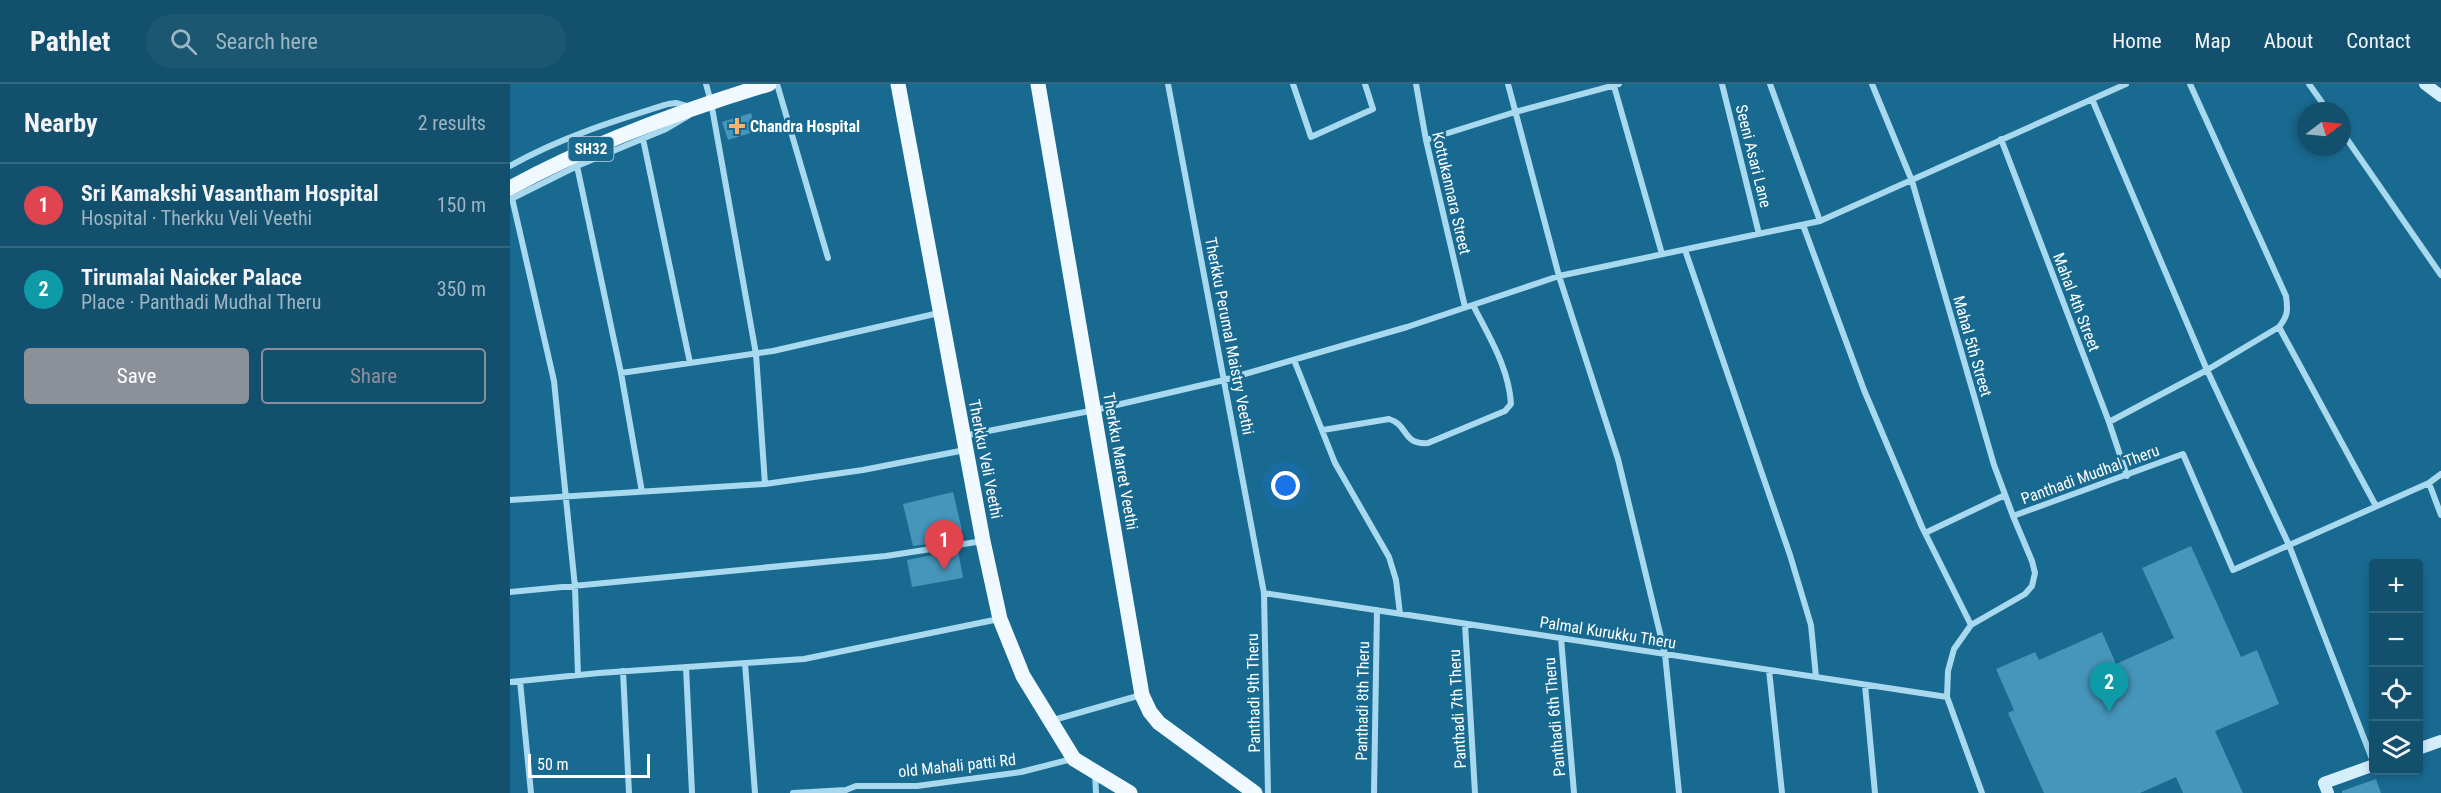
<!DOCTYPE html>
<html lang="en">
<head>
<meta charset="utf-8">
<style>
  body { margin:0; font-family:"Roboto Condensed",sans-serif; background:#1c5772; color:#f1f3f6 }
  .controls { position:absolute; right:18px; bottom:18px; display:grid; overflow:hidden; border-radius:6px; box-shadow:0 3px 9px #0003 }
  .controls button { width:54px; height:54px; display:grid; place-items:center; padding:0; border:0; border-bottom:2px solid #326780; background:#13506d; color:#f1f3f6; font:30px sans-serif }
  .compass { position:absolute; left:1787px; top:18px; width:54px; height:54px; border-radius:50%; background:#13506d; box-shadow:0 3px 9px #0003; rotate:74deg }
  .scale { position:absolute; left:18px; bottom:15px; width:122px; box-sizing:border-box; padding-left:6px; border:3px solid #fff; border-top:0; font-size:16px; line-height:21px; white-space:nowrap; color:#fff; -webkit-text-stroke:4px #196a91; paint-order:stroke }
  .you { position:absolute; left:776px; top:402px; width:21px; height:21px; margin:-15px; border:4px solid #fff; border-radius:50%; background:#1a73e8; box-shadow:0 0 0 9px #1a73e833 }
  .badge { display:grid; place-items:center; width:39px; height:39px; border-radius:50%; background:#8c9099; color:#fff; font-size:20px; font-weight:700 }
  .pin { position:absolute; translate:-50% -50px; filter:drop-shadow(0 2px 3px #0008) }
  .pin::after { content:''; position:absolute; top:32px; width:21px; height:18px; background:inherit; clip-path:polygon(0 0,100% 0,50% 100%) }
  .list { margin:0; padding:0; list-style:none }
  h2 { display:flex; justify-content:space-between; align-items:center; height:78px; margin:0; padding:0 24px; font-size:26px }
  h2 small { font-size:20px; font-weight:400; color:#9db5c2 }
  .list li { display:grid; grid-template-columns:39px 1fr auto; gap:18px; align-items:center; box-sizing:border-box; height:84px; padding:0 24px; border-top:2px solid #326780 }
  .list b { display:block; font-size:22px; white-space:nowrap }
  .list p { margin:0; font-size:20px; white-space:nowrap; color:#9db5c2 }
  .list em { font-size:20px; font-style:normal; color:#9db5c2 }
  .actions { display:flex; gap:12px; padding:18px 24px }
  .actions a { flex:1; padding:14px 0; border:2px solid #8c9099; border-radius:6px; text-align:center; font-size:21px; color:#8c9099 }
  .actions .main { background:#8c9099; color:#fff }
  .icon { flex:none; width:33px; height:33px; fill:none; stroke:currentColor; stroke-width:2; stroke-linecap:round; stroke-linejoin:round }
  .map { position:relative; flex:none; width:1931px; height:709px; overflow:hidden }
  header { display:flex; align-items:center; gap:36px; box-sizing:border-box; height:84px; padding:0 30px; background:#13506d; border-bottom:2px solid #326780 }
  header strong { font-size:28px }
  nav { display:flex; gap:33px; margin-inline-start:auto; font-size:21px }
  .search { width:420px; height:54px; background:#1c5772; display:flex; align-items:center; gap:15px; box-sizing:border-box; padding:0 21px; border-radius:33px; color:#9db5c2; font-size:22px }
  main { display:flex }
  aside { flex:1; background:#13506d }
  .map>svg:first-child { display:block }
</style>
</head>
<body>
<header>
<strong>Pathlet</strong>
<div class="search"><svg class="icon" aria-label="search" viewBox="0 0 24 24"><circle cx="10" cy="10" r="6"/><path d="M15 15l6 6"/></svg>Search here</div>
<nav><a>Home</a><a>Map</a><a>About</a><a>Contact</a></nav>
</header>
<main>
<aside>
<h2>Nearby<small>2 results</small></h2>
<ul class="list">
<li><span class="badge" style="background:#e0444e">1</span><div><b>Sri Kamakshi Vasantham Hospital</b><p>Hospital · Therkku Veli Veethi</p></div><em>150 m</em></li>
<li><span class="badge" style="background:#0f9aa8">2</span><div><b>Tirumalai Naicker Palace</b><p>Place · Panthadi Mudhal Theru</p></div><em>350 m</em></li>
</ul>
<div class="actions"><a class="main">Save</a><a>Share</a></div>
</aside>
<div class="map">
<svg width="1931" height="709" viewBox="0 0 1931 709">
  <rect width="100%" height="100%" fill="#196a91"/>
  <!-- building -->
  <path fill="#4695ba" d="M241 29 247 47 218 56 212 38Z
    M443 408 452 446 445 447 446 456 403 462 393 420Z
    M1681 462 1731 573 1747 566 1769 620 1705 647 1733 709H1673L1666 693 1630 709H1534L1498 629 1504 626 1486 585 1525 568 1529 576 1592 548 1606 580 1664 554 1632 484Z
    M448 466 453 494 402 503 397 476Z
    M1866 695 1871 709H1832V707Z"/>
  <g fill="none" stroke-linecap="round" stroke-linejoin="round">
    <!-- street -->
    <path stroke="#a8d9ef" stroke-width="6" d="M196 0 201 18 246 270 255 400
      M267 0 318 174
      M658 0 754 509 758 709
      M783 0 801 53 863 25 855 0
      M906 0 916 56 955 223
      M998 0 1049 192 1108 375 1155 570 1169 709
      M1212 0 1249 150
      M1260 0 1310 137
      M1362 0 1402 97 1484 381 1503 432
      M1680 0 1776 212C1778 226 1778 232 1769 243L1866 422
      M1799 0 1818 27
      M1104 2 1152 170
      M1582 15 1697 286 1779 461 1864 680
      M1832 48 1931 191
      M133 55 180 279
      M1491 55 1599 338 1617 392
      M916 56 1005 28 1109 0
      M0 82C49 54 104 37 158 20L166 19 180 23
      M67 82 111 289 132 408
      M2 114 44 297 65 503 68 591
      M1 115 67 82 156 45 178 32
      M1293 141 1354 306 1412 443 1461 541
      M1175 166 1280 471 1301 541 1306 593
      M784 276 825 379 879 473 886 496 890 530
      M111 289 263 267 429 229
      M1599 338 1697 286 1769 243
      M813 346 879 335C899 341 892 361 918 359L995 327 1001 320C999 284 979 253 963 221
      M453 352 585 326 714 296 897 243 1049 192 1310 137 1616 0
      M1919 399 1931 431
      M0 416 255 400 353 386 455 366
      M1415 449 1495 411
      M0 508 376 472 473 457
      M754 509 1437 613
      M955 540 965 709
      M1051 554 1064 709
      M235 579 245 709
      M176 583 182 709
      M1259 586 1272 709
      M113 587 119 709
      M10 597 21 709
      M0 598 89 589 294 575 489 535
      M1355 601 1365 709
      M540 637 631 611
      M585 689 586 709
      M283 709 336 706
      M333 709 336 706 346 702H407L511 688 562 675
      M864 709 867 526
      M1472 709 1437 613 1438 587 1444 565 1461 541 1515 510 1522 502 1525 489 1522 477 1503 432 1673 370 1723 486 1919 399 1931 390"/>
    <!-- secondary -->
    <path stroke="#d5eefb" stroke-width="12" d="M1915 0 1931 12
      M1908 665 1931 657
      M1818 709 1814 699 1864 681"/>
    <!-- primary -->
    <path stroke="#f0f9ff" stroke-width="15" d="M388 0 473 457 490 535 513 592 564 675 620 709
      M528 0 632 611 640 628 649 639 745 709
      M0 104C82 59 170 27 259 0"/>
  </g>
  <!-- markers -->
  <path fill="#ffaf66" stroke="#196a91" stroke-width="2" d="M224 33h6v6h6v6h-6v6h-6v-6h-6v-6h6z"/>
  <g text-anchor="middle" stroke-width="5" stroke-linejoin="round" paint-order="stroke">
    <!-- shield labels -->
    <rect fill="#196a91" stroke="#bad2de" stroke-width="1.5" x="58.5" y="53" width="45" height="24" rx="4.5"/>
    <g font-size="15" font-weight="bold" fill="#fff">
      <text x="81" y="70">SH32</text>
    </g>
    <!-- poi labels -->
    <g font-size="16" font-weight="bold" fill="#fff" stroke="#196a91" text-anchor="start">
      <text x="240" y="48">Chandra Hospital</text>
    </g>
    <!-- street labels -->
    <g font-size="16" fill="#fff" stroke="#196a91">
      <text transform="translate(1244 72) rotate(76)" y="6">Seeni Asari Lane</text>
      <text transform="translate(942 109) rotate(77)" y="6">Kottukannara Street</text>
      <text transform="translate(1567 218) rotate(69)" y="6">Mahal 4th Street</text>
      <text transform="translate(720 252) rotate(79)" y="6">Therkku Perumal Maistry Veethi</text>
      <text transform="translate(1463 262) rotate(74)" y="6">Mahal 5th Street</text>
      <text transform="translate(476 375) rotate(79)" y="6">Therkku Veli Veethi</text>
      <text transform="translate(611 377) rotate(80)" y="6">Therkku Marret Veethi</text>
      <text transform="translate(1580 390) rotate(-20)" y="6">Panthadi Mudhal Theru</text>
      <text transform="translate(1098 548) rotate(9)" y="6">Palmal Kurukku Theru</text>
      <text transform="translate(743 609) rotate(-91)" y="6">Panthadi 9th Theru</text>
      <text transform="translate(852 617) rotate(-89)" y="6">Panthadi 8th Theru</text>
      <text transform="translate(947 625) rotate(-93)" y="6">Panthadi 7th Theru</text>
      <text transform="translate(1044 633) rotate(-95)" y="6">Panthadi 6th Theru</text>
      <text transform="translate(447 681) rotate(-6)" y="6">old Mahali patti Rd</text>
    </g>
  </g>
</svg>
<div class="controls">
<button>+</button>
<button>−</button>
<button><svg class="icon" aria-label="locate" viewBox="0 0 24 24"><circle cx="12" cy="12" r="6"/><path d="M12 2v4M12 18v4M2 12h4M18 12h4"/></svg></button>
<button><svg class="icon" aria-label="layers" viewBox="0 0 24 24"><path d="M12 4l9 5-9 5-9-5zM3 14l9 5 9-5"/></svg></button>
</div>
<svg class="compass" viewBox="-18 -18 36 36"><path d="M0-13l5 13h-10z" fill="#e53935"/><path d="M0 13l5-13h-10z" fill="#9db5c2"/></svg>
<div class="scale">50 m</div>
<div class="you"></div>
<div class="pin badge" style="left:434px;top:486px;background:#e0444e">1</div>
<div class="pin badge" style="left:1599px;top:628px;background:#0f9aa8">2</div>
</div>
</main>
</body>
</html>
